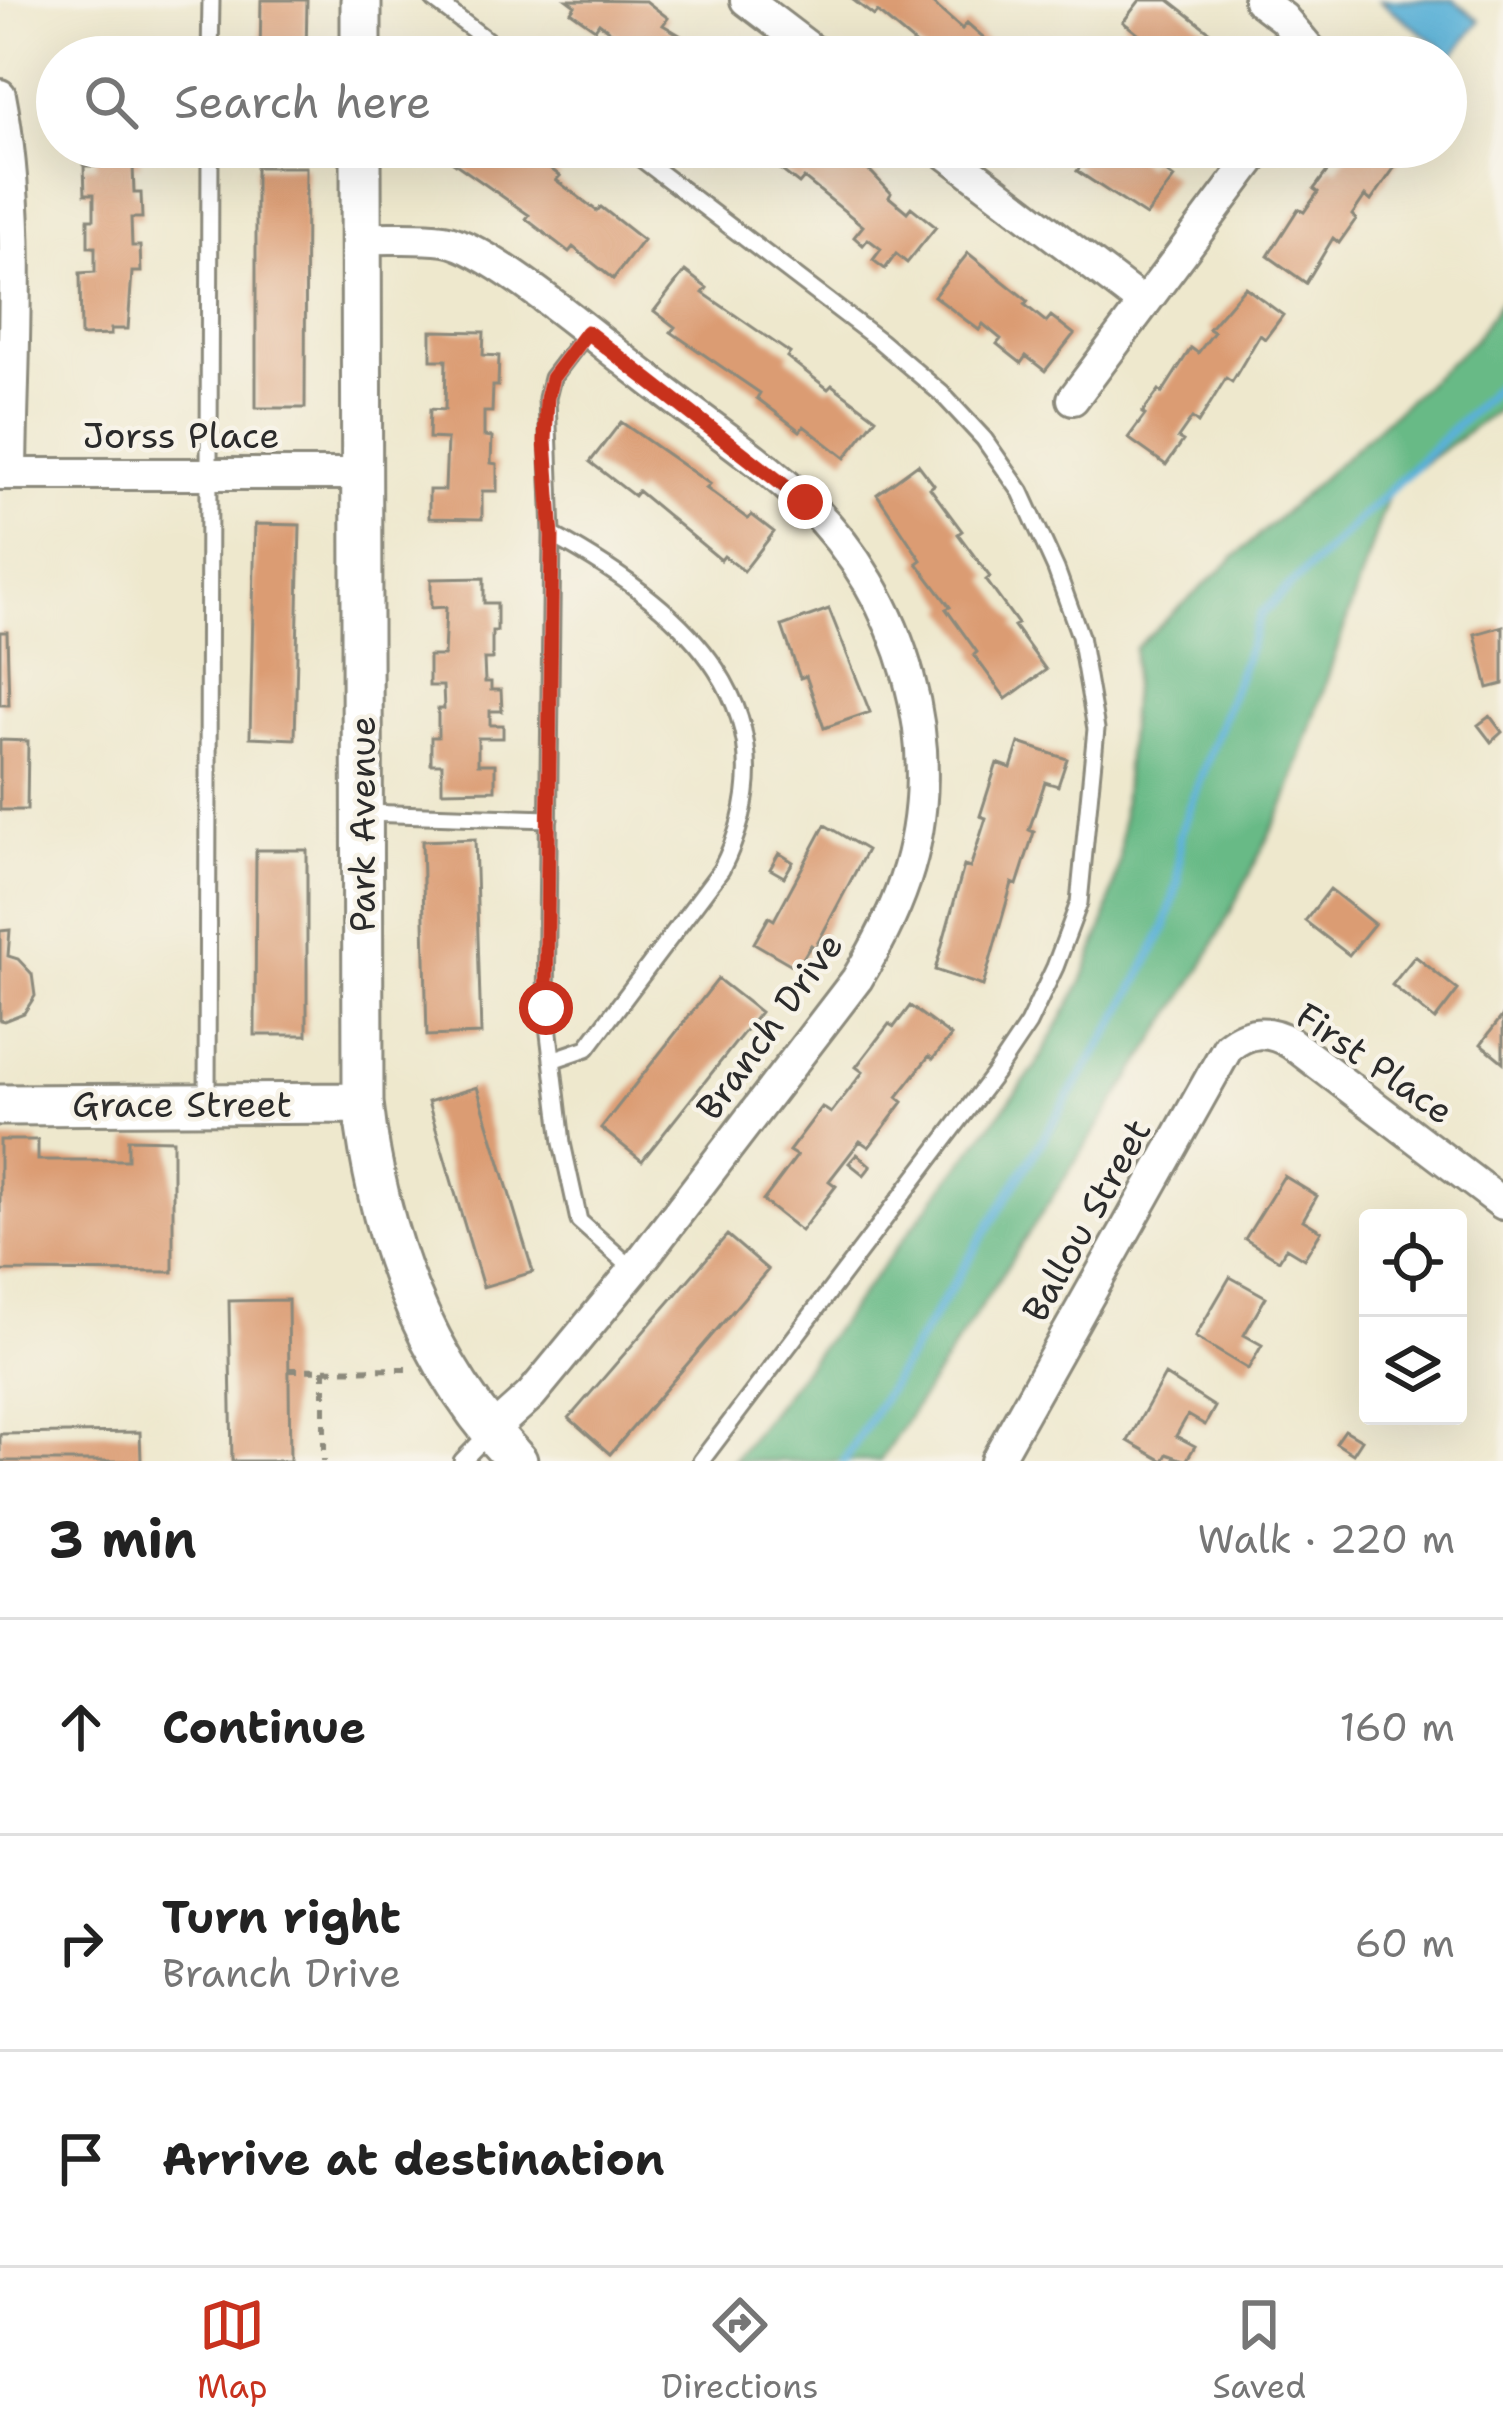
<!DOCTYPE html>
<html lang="en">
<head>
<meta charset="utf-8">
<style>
  body { margin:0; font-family:"Shantell Sans",sans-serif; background:#f2f2f2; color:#222 }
  .controls { position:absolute; right:36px; bottom:36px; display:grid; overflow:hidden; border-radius:12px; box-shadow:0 12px 48px #0002 }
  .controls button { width:108px; height:108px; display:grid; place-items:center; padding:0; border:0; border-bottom:3px solid #e0e0e0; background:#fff; color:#222; font:60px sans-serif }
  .stop { position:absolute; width:36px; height:36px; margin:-27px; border:9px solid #c8321e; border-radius:50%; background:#fff }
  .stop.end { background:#c8321e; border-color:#fff; box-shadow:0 3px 12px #0008 }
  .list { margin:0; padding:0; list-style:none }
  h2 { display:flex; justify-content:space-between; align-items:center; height:156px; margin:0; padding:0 48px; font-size:51px }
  h2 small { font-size:39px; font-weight:400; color:#767676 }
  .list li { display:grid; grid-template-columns:78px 1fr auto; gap:36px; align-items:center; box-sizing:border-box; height:216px; padding:0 48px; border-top:3px solid #e0e0e0 }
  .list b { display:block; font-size:45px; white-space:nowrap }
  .list p { margin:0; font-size:39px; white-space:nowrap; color:#767676 }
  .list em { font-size:39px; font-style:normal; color:#767676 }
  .icon { flex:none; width:66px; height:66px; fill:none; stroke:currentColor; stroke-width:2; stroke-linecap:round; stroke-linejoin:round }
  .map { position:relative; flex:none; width:1503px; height:1461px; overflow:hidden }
  .search { position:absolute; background:#fff; box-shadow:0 12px 48px #0002; left:36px; right:36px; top:36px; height:132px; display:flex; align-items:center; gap:30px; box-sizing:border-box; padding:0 42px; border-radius:66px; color:#767676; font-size:45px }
  .sheet { height:804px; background:#fff }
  nav { display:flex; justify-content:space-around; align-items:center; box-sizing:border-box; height:168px; border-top:3px solid #e0e0e0; background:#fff; font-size:33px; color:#767676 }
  nav a { display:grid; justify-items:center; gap:6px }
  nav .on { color:#c8321e }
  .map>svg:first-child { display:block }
</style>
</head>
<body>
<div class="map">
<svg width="1503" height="1461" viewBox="0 0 1503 1461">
  <rect width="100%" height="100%" fill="#f7f3e8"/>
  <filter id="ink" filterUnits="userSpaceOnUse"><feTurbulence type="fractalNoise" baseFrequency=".00833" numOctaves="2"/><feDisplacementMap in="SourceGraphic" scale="24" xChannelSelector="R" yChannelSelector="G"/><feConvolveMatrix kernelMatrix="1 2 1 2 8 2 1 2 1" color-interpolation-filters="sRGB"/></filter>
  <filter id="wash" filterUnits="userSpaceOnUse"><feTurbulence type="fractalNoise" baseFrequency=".004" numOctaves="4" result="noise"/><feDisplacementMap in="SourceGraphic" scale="48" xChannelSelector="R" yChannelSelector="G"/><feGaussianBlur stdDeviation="2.7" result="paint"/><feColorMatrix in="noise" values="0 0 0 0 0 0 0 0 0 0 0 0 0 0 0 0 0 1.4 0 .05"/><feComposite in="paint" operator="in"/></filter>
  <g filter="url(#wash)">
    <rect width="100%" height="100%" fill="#eee8cd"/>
    <!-- forest -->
    <path fill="#68ba86" stroke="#4a7258" stroke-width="3" d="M1503 298V406L1391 487 1286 802 1202 968 880 1461H733L1034 1069 1082 982 1105 921 1119 863 1135 648 1474 340Z"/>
    <!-- water -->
    <path fill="#5ab1d7" stroke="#426e81" stroke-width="3" d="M1379 0H1453L1480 21 1453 56Z"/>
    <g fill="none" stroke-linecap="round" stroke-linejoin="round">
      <!-- stream -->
      <path stroke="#5ab1d7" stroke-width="9" d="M844 1461 1122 1011 1165 928 1178 882 1180 835 1261 614 1503 381"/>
    </g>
    <g id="blocks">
      <!-- building -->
      <path fill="#db9c73" d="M261 0H307L306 57H260Z
        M567 0 646 1 668 18 663 25 710 53 706 57H638L640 54 599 23 595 29 571 12 575 6Z
        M853 0H929L962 29 967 23 1006 57H931L877 12 874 16Z
        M1140 0H1169L1237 53 1233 57H1167L1123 22Z
        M95 147H139L140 165H133L134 193H141L142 218H131L132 246H140L141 272H132L128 329H111V335L81 336 80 273 95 272V247H88V219H94V194H85L84 166H96Z
        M439 147H523L560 176 556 180 597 211 601 207 643 240 613 279 573 247 569 252 526 219 529 215 440 153Z
        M791 147H833L872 173 891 193 889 197 907 212 911 207 936 227 907 263 896 254 885 269 873 260 881 249 868 239 863 245 854 237 863 226 804 178 799 184 776 166Z
        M1046 147H1125L1146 167 1150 160 1174 178 1146 216 1077 171 1080 167 1059 151 1057 155Z
        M1347 147H1409L1371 201 1365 196 1352 215 1356 219 1339 243 1333 238 1306 283 1268 256 1298 209 1304 212 1318 192 1314 189 1331 166 1337 170 1351 150Z
        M256 167H306L305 408H256Z
        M968 253 1028 301 1025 305 1046 322 1051 316 1074 334 1045 371 1026 356 1021 363 997 344 1001 339 983 324 979 330 934 296Z
        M685 271 707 288 703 293 790 353 787 357 828 389 832 385 876 418 845 458 804 426 800 431 757 398 760 393 671 332 675 327 654 311Z
        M1245 287 1283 315 1265 339 1260 335 1232 382 1226 378 1198 423 1192 418 1178 438 1183 441 1166 465 1128 438 1145 415 1142 413 1159 390 1162 393 1191 348 1198 353 1214 332 1209 329Z
        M431 331 484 332 483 355 499 356 498 386H493L492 412H484V436L492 437 491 463 497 464V491H482V519L429 518V490H445L447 439 429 438 430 409 445 410 446 360H431Z
        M621 422 710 484 706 488 748 519 752 515 774 532 744 571 724 556 721 560 638 491 634 496 590 462Z
        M918 464 934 485 930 488 962 531 958 534 990 577 986 580 1018 624 1014 626 1046 670 1006 699 974 655 977 652 946 609 950 607 917 563 921 560 877 494Z
        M255 524 300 525 295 739 250 737Z
        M484 578V603H497V631H492V659H484L485 682H491V690H501L502 711H490V725H503V738H478V764H495V790L442 791V764H431V737H438V709H444L443 686H429V656H444L446 607 431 608V579Z
        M829 609 870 712 824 728 806 676 800 678 782 626Z
        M1503 626V684L1488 688 1475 634Z
        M0 632H7L9 705H0Z
        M1490 716 1502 732 1491 742 1478 725Z
        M0 740 28 741 27 810H0Z
        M1019 743 1067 759 1058 786 1045 782 1029 830 1034 832 1017 885 1012 883 983 986 935 970 964 866 970 868 986 818 980 816 997 763 1011 768Z
        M825 825 867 850 815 948 811 945 797 968 754 943 769 917 774 920Z
        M475 839 481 1034 427 1036 422 841Z
        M256 850H307V1035H255Z
        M779 853 793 862 784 877 770 869Z
        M1330 889 1374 924 1349 955 1305 921Z
        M10 930 8 956 18 959 32 974 35 996 24 1013 4 1021 0 1020V931Z
        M1415 956 1458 990 1435 1020 1392 985Z
        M718 979 760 1012 642 1161 601 1128Z
        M910 1006 951 1036 933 1059 929 1056 897 1097 903 1102 869 1147 860 1141 829 1181 836 1186 801 1231 763 1201 797 1156 789 1151 822 1107 831 1113 863 1072 856 1067 889 1024 894 1027Z
        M1503 1015V1062L1481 1044Z
        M477 1087 533 1272 483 1287 428 1102Z
        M128 1139 173 1140V1272L0 1271V1140H38V1160H128Z
        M857 1154 871 1166 864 1175 849 1163Z
        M1284 1176 1317 1196 1303 1220 1321 1231 1304 1259 1286 1248 1279 1260 1245 1239Z
        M727 1235 768 1270 610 1454 569 1418Z
        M1230 1277 1266 1297 1244 1335 1262 1345 1248 1369 1195 1337Z
        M288 1300 290 1461H232L229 1301Z
        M1165 1375 1215 1407 1205 1425 1188 1415 1176 1436 1195 1446 1186 1461 1167 1454 1163 1461 1128 1441Z
        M1345 1430 1362 1440 1353 1454 1336 1443Z
        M140 1432 141 1461H0V1434Z"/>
    </g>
  </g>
  <g filter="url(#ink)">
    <use href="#blocks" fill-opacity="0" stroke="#8c8a7c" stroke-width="3"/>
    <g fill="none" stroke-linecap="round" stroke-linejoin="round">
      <!-- service casing -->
      <g stroke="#8c8a7c" stroke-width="21">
        <path id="service" d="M434 0 509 57
          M210 57 211 0
          M626 147 880 341 942 394 984 439 1021 492 1056 569 1080 636 1096 729 1079 903 1055 967 1028 1024 995 1073 701 1461
          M587 332 552 378 547 398 552 535 546 1008 562 1143 579 1221 634 1270
          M552 535C683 606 802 710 721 870L587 1048 552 1060
          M365 813 549 819
          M207 1104 210 147
          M462 1461 490 1432"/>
      </g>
      <!-- minor casing -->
      <g stroke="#8c8a7c" stroke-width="36">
        <path id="minor" d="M746 0 821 57
          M1259 0 1283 18 1316 57
          M0 95C24 219 12 349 11 474
          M938 147 1144 304
          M361 238C388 239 417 236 444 240 492 248 603 345 647 378 699 419 757 457 805 502 904 596 949 749 905 880 893 916 876 947 857 979L634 1270 531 1395 490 1432
          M1073 399 1261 147
          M0 474H361
          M996 1461 1228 1047C1249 1030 1268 1029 1291 1043L1503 1204"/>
      </g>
      <!-- tertiary casing -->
      <g stroke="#8c8a7c" stroke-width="45">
        <path id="tertiary" d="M361 57V0
          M361 147 363 1103C378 1237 423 1361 517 1461
          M0 1105 363 1103"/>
      </g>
      <!-- path -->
      <path stroke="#8c8a7c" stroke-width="6" stroke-dasharray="9 9" stroke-linecap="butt" d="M324 1369V1461
        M289 1370 411 1369"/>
      <!-- service -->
      <use href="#service" stroke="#fff" stroke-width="15"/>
      <!-- minor -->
      <use href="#minor" stroke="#fff" stroke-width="30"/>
      <!-- tertiary -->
      <use href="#tertiary" stroke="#fff" stroke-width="39"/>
    </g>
  </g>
  <g fill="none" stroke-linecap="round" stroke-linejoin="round" filter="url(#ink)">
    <!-- route -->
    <path stroke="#c8321e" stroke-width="15" d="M546 1008 552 536 545 441 547 398 552 378 587 332 805 502"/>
  </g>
  <g text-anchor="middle" stroke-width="9" stroke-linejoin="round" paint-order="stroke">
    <!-- street labels -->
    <g font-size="36" fill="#2b2b2b" stroke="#f7f3e8">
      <text x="181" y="448">Jorss Place</text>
      <text transform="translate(362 824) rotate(-90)" y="13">Park Avenue</text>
      <text transform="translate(769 1026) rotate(-54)" y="13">Branch Drive</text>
      <text transform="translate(1375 1063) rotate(35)" y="13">First Place</text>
      <text x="182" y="1117">Grace Street</text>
      <text transform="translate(1086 1220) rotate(-61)" y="13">Ballou Street</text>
    </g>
  </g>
</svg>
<div class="controls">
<button><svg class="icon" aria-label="locate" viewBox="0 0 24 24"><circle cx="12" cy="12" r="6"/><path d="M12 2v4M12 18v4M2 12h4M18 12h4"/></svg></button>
<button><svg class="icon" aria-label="layers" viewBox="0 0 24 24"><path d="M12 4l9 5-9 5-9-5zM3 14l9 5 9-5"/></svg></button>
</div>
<div class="stop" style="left:546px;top:1008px"></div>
<div class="stop end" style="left:805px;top:502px"></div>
<div class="search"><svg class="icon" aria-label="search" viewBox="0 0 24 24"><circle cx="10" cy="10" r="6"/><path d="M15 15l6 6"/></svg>Search here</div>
</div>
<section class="sheet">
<h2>3 min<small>Walk · 220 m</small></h2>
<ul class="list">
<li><svg class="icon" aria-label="ahead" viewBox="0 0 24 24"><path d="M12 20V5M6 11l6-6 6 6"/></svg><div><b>Continue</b></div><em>160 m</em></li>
<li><svg class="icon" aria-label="right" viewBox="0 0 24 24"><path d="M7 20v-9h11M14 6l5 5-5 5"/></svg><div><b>Turn right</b><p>Branch Drive</p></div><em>60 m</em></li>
<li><svg class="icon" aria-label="arrive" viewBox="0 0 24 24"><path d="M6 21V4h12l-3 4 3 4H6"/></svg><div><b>Arrive at destination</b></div></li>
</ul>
</section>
<nav>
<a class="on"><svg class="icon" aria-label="map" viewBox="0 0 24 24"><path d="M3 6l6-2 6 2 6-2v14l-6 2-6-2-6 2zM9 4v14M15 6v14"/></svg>Map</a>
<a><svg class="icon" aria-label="directions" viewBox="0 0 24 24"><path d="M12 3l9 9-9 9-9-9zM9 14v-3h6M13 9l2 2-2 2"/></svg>Directions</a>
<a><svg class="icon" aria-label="saved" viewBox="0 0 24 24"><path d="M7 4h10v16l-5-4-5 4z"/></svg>Saved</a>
</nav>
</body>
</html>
